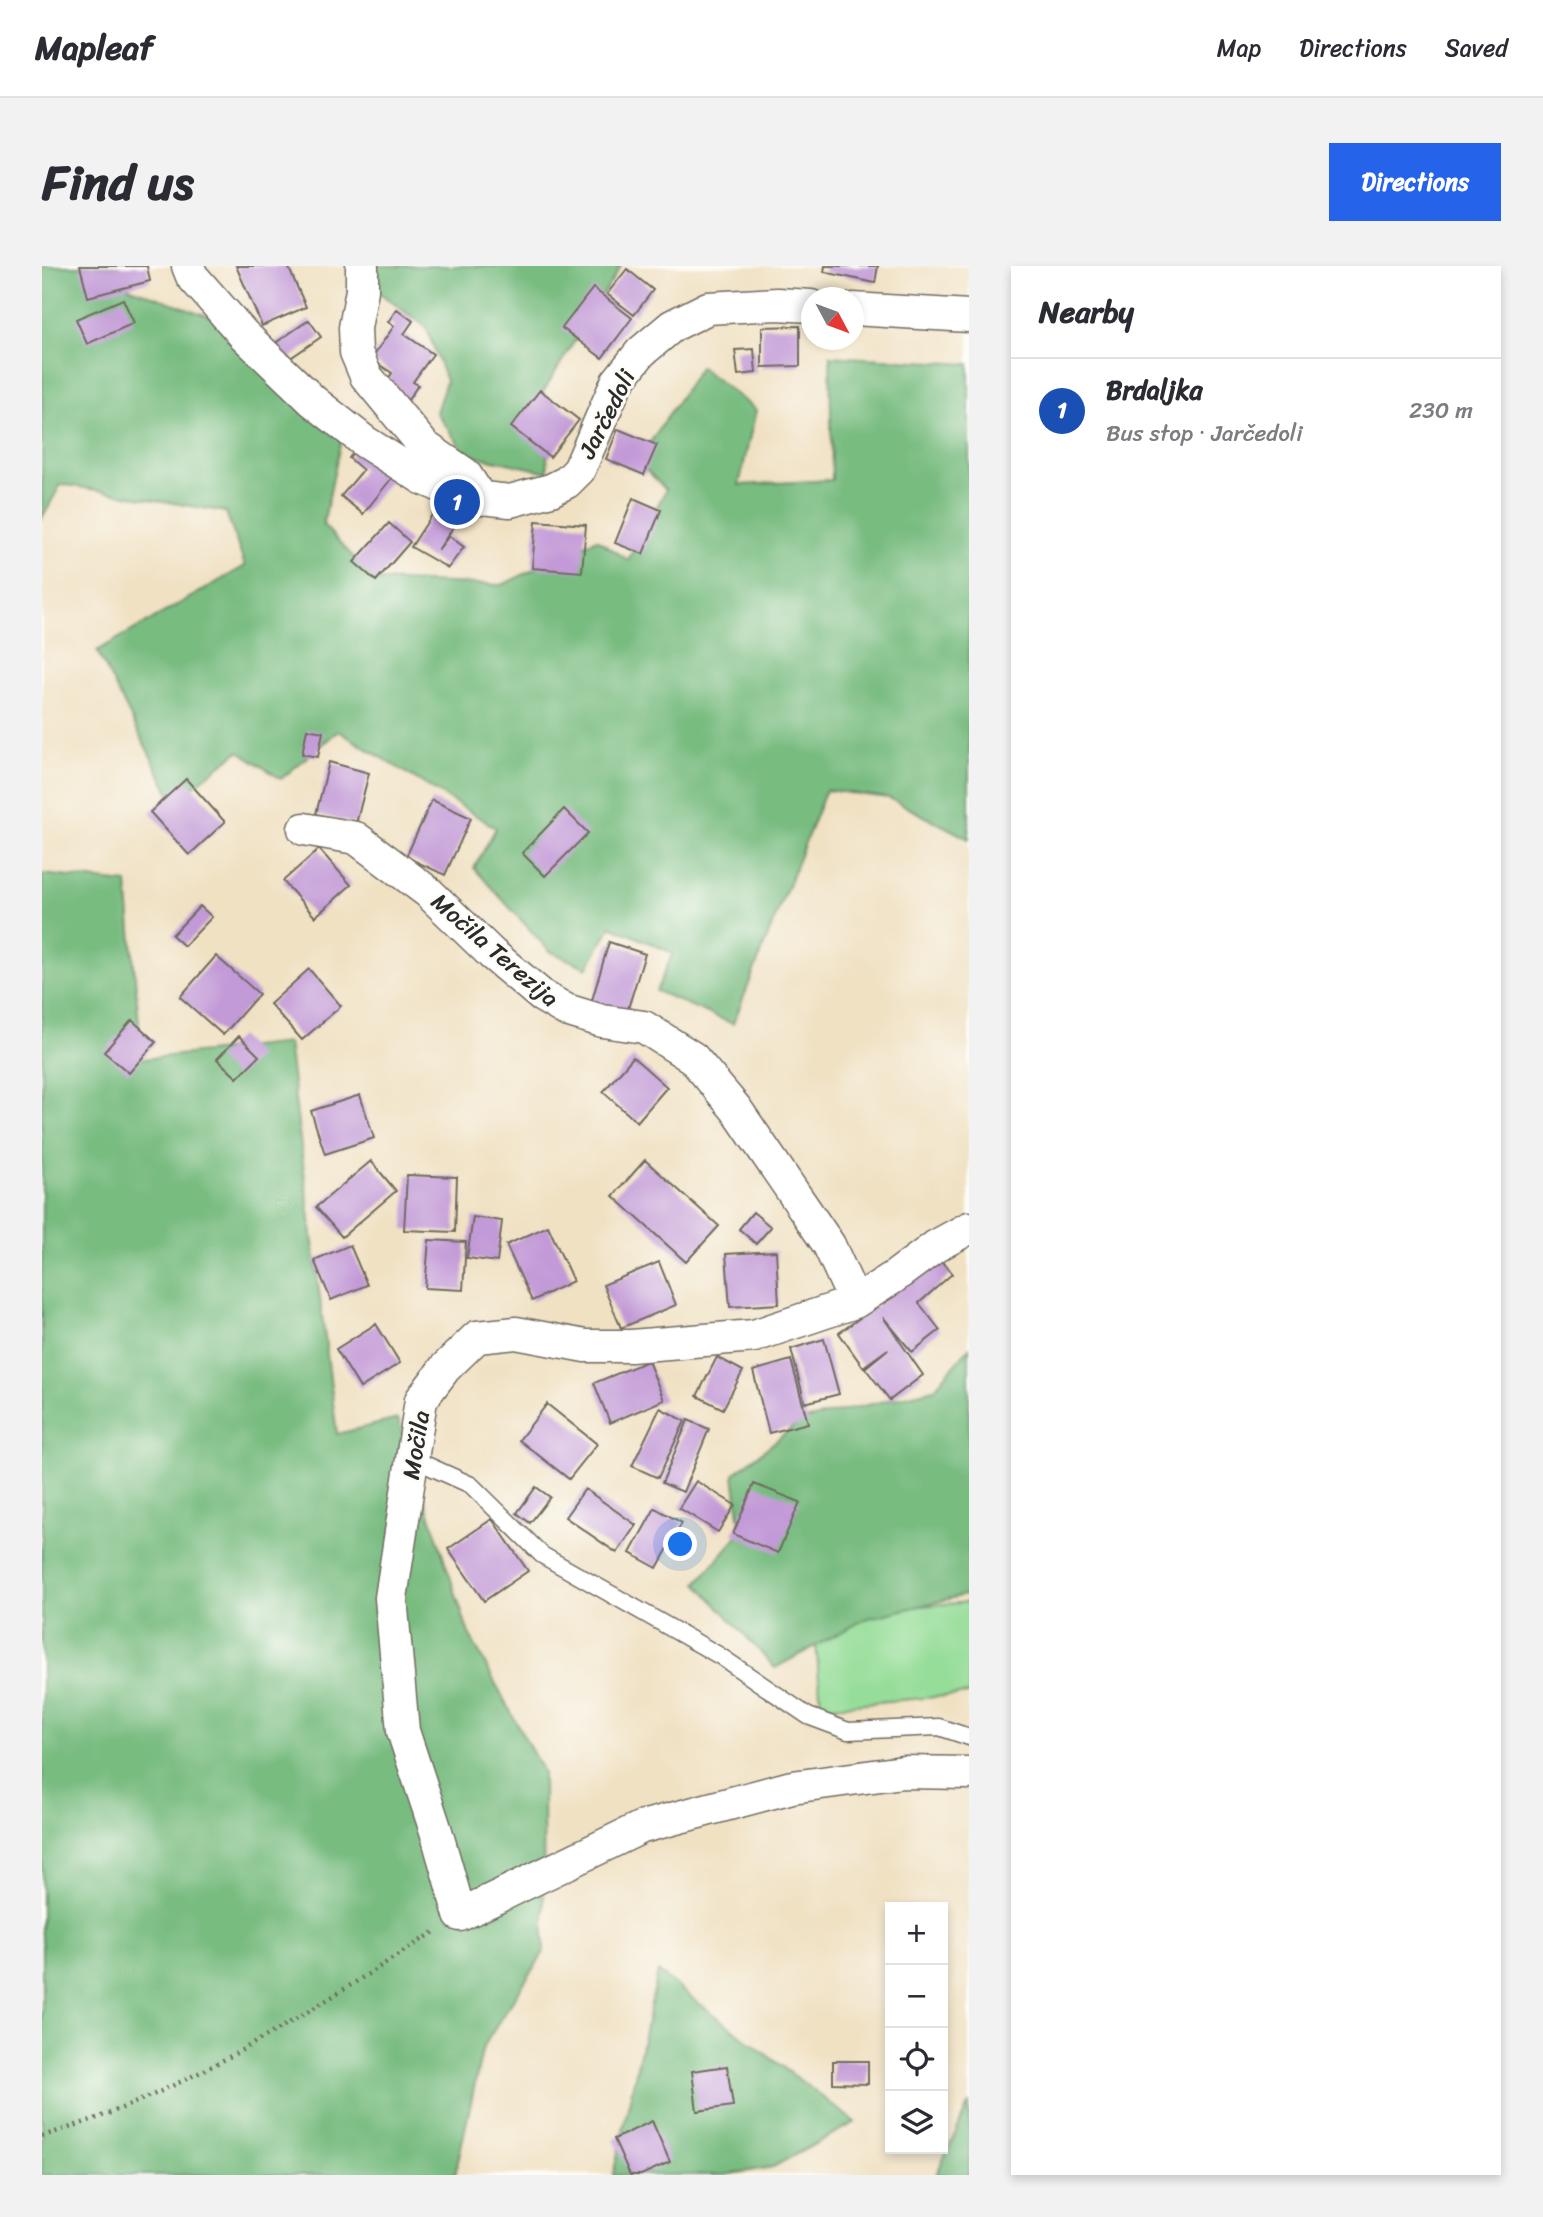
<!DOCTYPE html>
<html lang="en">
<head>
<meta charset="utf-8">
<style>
  body { margin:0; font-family:Sriracha,sans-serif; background:#f2f2f3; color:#2b2b33 }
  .controls { position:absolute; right:21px; bottom:21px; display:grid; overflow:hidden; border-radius:0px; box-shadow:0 4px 10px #0003 }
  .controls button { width:63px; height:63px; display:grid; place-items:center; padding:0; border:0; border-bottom:2px solid #e1e1e2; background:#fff; color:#2b2b33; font:35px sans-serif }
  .compass { position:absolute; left:759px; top:21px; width:63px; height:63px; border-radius:50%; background:#fff; box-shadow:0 4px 10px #0003; rotate:131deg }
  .you { position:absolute; left:639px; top:1279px; width:24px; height:24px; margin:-18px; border:5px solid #fff; border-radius:50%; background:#1a73e8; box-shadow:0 0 0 10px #1a73e833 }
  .badge { display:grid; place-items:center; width:46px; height:46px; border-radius:50%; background:#2563eb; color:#fff; font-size:23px; font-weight:700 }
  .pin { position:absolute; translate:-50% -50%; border:4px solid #fff; box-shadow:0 2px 7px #0006 }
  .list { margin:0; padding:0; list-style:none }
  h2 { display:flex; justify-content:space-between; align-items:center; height:91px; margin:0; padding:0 28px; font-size:30px }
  h2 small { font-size:23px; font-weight:400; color:#7c7c81 }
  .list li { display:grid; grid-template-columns:46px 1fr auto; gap:21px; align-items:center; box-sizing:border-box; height:105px; padding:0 28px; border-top:2px solid #e1e1e2 }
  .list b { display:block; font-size:26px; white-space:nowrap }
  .list p { margin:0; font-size:23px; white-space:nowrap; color:#7c7c81 }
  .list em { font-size:23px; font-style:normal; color:#7c7c81 }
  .icon { flex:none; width:38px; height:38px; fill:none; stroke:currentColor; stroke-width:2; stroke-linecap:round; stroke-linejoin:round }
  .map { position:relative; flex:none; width:927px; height:1909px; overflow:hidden; border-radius:0px }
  header { display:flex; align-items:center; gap:42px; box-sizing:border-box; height:98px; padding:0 35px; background:#fff; border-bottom:2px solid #e1e1e2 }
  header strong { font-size:33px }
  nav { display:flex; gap:38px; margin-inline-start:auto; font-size:24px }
  .intro { display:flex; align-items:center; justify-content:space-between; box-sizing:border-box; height:168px; padding:0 42px }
  h1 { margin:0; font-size:49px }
  .button { padding:18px 32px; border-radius:0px; background:#2563eb; color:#fff; font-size:24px; font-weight:700 }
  main { display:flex; gap:42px; padding:0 42px }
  aside { flex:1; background:#fff; border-radius:0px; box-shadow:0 4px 10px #0003 }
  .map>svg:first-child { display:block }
</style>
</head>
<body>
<header>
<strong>Mapleaf</strong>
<nav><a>Map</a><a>Directions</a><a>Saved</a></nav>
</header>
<div class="intro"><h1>Find us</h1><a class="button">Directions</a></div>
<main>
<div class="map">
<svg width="927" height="1909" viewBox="0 0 927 1909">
  <rect width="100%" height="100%" fill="#fdfcf7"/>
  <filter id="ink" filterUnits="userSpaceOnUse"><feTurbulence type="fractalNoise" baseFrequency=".0143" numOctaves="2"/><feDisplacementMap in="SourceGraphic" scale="14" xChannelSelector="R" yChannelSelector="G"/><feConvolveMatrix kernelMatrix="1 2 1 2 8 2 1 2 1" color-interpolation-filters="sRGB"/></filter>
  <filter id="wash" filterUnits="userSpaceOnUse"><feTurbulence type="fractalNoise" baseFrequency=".00686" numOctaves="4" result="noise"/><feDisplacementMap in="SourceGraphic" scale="28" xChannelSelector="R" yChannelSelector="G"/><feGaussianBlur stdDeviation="1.57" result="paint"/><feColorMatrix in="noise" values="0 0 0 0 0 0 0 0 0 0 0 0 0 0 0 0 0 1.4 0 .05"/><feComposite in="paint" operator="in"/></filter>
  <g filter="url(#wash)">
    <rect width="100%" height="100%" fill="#f0e1c3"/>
    <!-- green -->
    <path fill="#95dd98" stroke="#608462" stroke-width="2" d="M927 1336V1428L779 1441 772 1349Z"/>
    <!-- forest -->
    <path fill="#78bc80" stroke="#527456" stroke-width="2" d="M0 0H77L86 21 169 51 300 170 281 259 333 314 460 319 555 273 586 294 624 224 596 195 658 101 714 144 697 219 790 214 788 90 927 98V573L847 532 784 524 691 758 614 725 631 687 569 660 545 702 507 685 432 602 454 562 296 465 239 513 197 485 132 536 55 385 203 300 184 246 19 218 0 252Z
      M309 0H579L501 126 506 206 424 188 394 146 404 115 384 61 309 6Z
      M0 608 85 617 100 793 246 777 295 1168 356 1153 427 1368 501 1506 502 1686 441 1781 413 1909H0Z
      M927 1082V1330L923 1329 823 1353 733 1402 655 1317 699 1266 692 1208 759 1155 892 1123Z
      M616 1706 813 1856 731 1901 683 1909H571Z
      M927 1839V1909H894L925 1842Z"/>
    <g id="blocks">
      <!-- building -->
      <path fill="#c29ad7" d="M38 0H105L108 15 46 31Z
        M194 0H246L264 41 220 60Z
        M783 0H836L833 17 782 6Z
        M585 3 611 24 592 49 565 28Z
        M551 22 590 52 560 92 520 62Z
        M81 33 92 57 45 78 34 53Z
        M355 43 371 55 362 68 391 88 371 116 376 119 366 134 343 118 350 107 329 93 352 60 346 56Z
        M267 54 279 71 244 95 232 78Z
        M758 60V100L720 101V61Z
        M712 83 714 107 696 109 693 84Z
        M498 124 537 154 508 191 469 161Z
        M576 163 615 179 602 209 564 193Z
        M317 179 353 208 321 248 299 230 321 204 307 192Z
        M591 232 619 244 601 288 573 277Z
        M397 238 418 251 396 284 407 270 422 281 406 302 369 281Z
        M494 255 544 259 540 306 490 302Z
        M347 257 368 276 334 315 312 296Z
        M265 463 281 466 276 491 260 488Z
        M287 496 327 507 314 558 274 548Z
        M144 513 183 556 147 589 108 546Z
        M390 534 429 552 403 609 364 591Z
        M522 543 546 567 503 610 480 587Z
        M277 583 309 619 273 651 241 615Z
        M158 640 170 651 142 680 130 669Z
        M567 676 603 688 583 752 548 741Z
        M174 690 217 728 181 769 138 731Z
        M267 703 299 740 260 774 228 738Z
        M90 754 114 776 87 807 62 786Z
        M197 770 217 790 195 812 175 793Z
        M591 791 625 821 595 856 561 826Z
        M318 829 332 872 283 888 269 845Z
        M603 894 677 960 644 996 571 930Z
        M329 895 354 925 300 971 274 941Z
        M365 909 415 911 413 966 362 964Z
        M711 946 729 961 714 978 697 963Z
        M431 951 460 955 455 996 425 992Z
        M506 960 531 1015 490 1035 464 979Z
        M387 974 424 976 421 1024 383 1022Z
        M308 979 325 1019 289 1034 272 994Z
        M734 985 737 1038 688 1041 684 988Z
        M894 989 910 1008 877 1037 898 1064 870 1086 841 1051 881 1109 848 1134 823 1102 846 1083 821 1101 797 1067 833 1041Z
        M617 996 634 1039 579 1062 561 1019Z
        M334 1058 358 1097 318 1122 294 1083Z
        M782 1073 797 1128 763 1137 749 1083Z
        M675 1091 701 1105 681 1143 655 1130Z
        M749 1094 766 1157 727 1167 711 1105Z
        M606 1095 622 1134 568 1157 552 1117Z
        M505 1138 555 1178 527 1213 477 1174Z
        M618 1142 643 1155 616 1212 590 1200Z
        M646 1154 667 1163 641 1226 620 1217Z
        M654 1215 693 1239 676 1266 637 1242Z
        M712 1218 758 1236 736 1287 691 1268Z
        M494 1221 508 1231 488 1257 475 1247Z
        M543 1223 594 1259 575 1287 523 1251Z
        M613 1242 640 1257 615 1302 588 1287Z
        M450 1253 486 1305 442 1335 406 1283Z
        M791 1795H826V1818L791 1817Z
        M685 1800 691 1840 655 1845 650 1805Z
        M610 1855 628 1896 599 1909H588L572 1873Z"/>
    </g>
  </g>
  <g filter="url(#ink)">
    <use href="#blocks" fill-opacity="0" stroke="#706b60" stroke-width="2"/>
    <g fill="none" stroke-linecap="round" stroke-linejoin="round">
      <!-- service casing -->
      <g stroke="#706b60" stroke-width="19">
        <path id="service" d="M371 1193 429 1219 500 1289 678 1390 766 1450 806 1465 897 1461 927 1471"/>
      </g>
      <!-- minor casing -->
      <g stroke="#706b60" stroke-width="35">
        <path id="minor" d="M146 0 150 10 201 68 271 135 323 176 380 212 422 230 468 235 509 224 525 216 537 204 575 116 599 86 630 60 666 42 735 38 769 40
          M320 0V24L313 62 314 86 324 110 382 180 423 208 439 233
          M811 43 927 50
          M262 563 314 572 386 626 450 688 500 730 524 744 560 755 602 761 651 792 694 843 787 979 813 1036
          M927 962 894 980 852 1011 813 1036 712 1070 589 1080H543L474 1067 435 1071 403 1102 379 1134 349 1332 361 1465 394 1565 418 1649 600 1561 750 1521 861 1506 927 1507"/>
      </g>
      <!-- path -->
      <path stroke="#706b60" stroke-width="4.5" stroke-dasharray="2 5" stroke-linecap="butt" d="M0 1870C143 1829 269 1744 394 1665"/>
      <!-- service -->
      <use href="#service" stroke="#fff" stroke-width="16"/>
      <!-- minor -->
      <use href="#minor" stroke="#fff" stroke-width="32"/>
    </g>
  </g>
  <g text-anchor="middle" stroke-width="6" stroke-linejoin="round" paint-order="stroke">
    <!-- street labels -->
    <g font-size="24" fill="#2b2b2b" stroke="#fdfcf7">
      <text transform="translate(565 148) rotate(-63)" y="8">Jarčedoli</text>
      <text transform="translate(453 684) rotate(41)" y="8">Močila Terezija</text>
      <text transform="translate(374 1179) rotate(-81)" y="8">Močila</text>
    </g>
  </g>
</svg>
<div class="controls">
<button>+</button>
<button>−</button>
<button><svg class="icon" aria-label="locate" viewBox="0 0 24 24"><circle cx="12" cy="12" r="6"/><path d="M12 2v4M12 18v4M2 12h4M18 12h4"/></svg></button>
<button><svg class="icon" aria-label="layers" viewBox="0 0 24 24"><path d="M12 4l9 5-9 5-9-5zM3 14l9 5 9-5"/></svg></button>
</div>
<svg class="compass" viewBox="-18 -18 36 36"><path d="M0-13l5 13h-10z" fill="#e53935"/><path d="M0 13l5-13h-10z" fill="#7c7c81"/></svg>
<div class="you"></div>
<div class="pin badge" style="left:415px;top:236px;background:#1a4fb4">1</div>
</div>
<aside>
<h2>Nearby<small></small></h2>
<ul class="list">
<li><span class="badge" style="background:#1a4fb4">1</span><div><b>Brdaljka</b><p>Bus stop · Jarčedoli</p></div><em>230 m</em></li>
</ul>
</aside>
</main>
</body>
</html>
